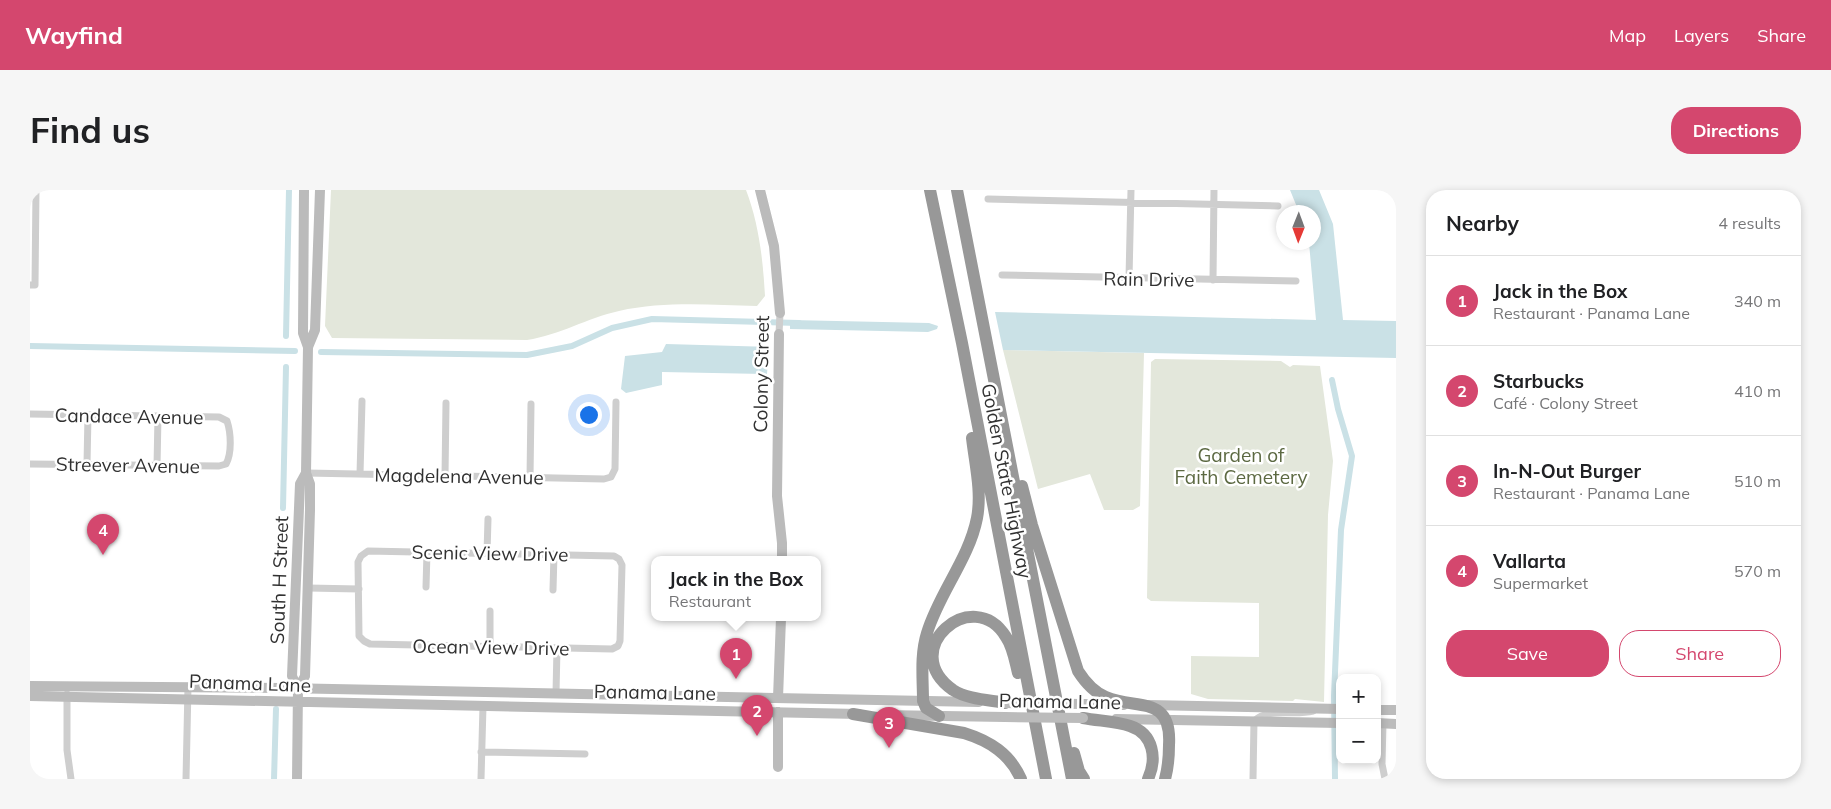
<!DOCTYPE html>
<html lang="en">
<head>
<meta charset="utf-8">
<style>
  body { margin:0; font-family:Mulish,sans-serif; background:#f6f6f6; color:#202124 }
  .controls { position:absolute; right:15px; bottom:15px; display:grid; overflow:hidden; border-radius:10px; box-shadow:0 2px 8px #0003 }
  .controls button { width:45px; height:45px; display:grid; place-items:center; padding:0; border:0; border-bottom:1px solid #e0e0e0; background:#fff; color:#202124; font:25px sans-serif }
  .compass { position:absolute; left:1246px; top:15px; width:45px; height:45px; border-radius:50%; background:#fff; box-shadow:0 2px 8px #0003; rotate:181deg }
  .you { position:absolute; left:558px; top:224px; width:18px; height:18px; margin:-12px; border:4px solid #fff; border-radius:50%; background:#1a73e8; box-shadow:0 0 0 8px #1a73e833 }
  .badge { display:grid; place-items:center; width:32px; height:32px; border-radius:50%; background:#d4476e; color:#fff; font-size:16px; font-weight:700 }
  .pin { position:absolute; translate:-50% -41px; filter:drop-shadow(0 1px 2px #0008) }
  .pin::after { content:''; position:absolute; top:26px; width:18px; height:15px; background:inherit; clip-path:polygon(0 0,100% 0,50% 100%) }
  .popup { position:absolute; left:621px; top:366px; width:170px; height:65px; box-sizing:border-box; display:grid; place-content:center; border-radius:10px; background:#fff; filter:drop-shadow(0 1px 4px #0005); font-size:16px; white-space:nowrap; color:#757577 }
  .popup b { font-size:19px; color:#202124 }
  .popup::after { content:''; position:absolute; left:50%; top:100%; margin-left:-10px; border:10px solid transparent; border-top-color:#fff }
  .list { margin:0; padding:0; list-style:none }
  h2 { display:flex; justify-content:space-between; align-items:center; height:65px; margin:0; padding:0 20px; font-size:21px }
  h2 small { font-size:16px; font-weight:400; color:#757577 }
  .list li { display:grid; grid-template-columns:32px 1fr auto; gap:15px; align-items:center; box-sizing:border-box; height:90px; padding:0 20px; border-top:1px solid #e0e0e0 }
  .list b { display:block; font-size:19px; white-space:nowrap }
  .list p { margin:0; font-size:16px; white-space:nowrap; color:#757577 }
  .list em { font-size:16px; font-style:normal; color:#757577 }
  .actions { display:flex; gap:10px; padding:15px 20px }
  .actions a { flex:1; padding:11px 0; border:1px solid #d4476e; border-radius:20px; text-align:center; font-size:18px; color:#d4476e }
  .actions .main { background:#d4476e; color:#fff }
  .map { position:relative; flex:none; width:1366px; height:589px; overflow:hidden; border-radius:20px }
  header { display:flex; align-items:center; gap:30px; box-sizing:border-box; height:70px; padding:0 25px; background:#d4476e; color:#fff }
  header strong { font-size:24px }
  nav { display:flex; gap:28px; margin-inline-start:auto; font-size:18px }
  .intro { display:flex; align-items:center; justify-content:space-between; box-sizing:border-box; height:120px; padding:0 30px }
  h1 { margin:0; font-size:35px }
  .button { padding:12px 22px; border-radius:20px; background:#d4476e; color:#fff; font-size:18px; font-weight:700 }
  main { display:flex; gap:30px; padding:0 30px }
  aside { flex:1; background:#fff; border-radius:20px; box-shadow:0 2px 8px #0003 }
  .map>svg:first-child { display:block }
</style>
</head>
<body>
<header>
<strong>Wayfind</strong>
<nav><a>Map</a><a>Layers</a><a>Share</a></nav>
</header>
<div class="intro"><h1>Find us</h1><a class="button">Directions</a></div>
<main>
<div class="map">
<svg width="1366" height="589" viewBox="0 0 1366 589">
  <rect width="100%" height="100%" fill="#fff"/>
  <!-- green -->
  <path fill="#e3e7db" d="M301 0H716C729 34 733 70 735 106L727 116C681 115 634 111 589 121 557 128 530 145 497 150L302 148 295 136Z
    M973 160 1114 163 1110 316 1103 320H1074L1060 284 1008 299Z
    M1125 169 1251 171 1260 177 1263 175 1290 176 1303 271 1298 325 1294 512 1265 509 1263 511 1178 509 1161 504V466L1229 467V413L1121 411 1117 408 1121 172Z"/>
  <!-- water -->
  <path fill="#cae1e6" d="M1260 0H1289L1303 34 1313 130 1366 131V168L973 160 965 122 1286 130 1279 53 1284 52V22H1269Z
    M760 130 899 133 908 136 907 139 898 142 760 139Z
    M636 154 739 157 737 184 632 182V195L596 203 591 199 595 166 632 162Z"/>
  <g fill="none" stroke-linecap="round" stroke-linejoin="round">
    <!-- canal -->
    <path stroke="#cae1e6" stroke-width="6" d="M256 146 259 0
      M0 156 265 161
      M291 162 497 165 542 156 582 138 622 129 769 133
      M1302 190 1308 219 1322 266 1311 340 1304 506 1305 589
      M253 318 256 177
      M244 589 246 519"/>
    <!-- street -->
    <path stroke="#cecece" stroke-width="7" d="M958 9 1248 16
      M972 85 1266 91
      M1099 88 1101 0
      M1183 90 1184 0
      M0 95H5L6 0
      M749 144 750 123
      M0 224 189 227 197 231C201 243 202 263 196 274L189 276 0 274
      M57 274 58 225
      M127 276 128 226
      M276 283 574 289 581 287 585 279 586 212
      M330 284 332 211
      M415 286 416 213
      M500 288 501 214
      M338 361 584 366 589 369 592 375 590 451 588 456 582 459 340 454 334 451 329 446 328 372 331 366Z
      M457 363 458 329
      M396 397 397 362
      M278 398 329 399
      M523 400 524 364
      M460 457V421
      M526 503 527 458
      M37 504V560L41 589
      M1353 533 1352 574 1355 589
      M451 562 555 564
      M156 589 158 497
      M451 589 453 516
      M1223 589 1224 531C1239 517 1264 526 1283 521"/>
    <!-- secondary -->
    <path stroke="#bbb" stroke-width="10" d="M274 0 273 143 278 157 285 140 290 0
      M730 0 744 56 750 123
      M749 144 747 306 752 353V370
      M0 496 252 498 949 512
      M268 499 275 486 280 320V294L276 283 278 157
      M0 506 829 524
      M748 508 751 428
      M1053 514 1094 515
      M1118 515 1310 519
      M1347 520H1366
      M853 525 975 527
      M1086 529 1310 533
      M1347 533 1366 534
      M748 577V522
      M267 589 268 499 262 486 270 294 276 283"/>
    <!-- highway -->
    <path stroke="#989898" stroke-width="12" d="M900 0 932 153 1016 589
      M927 0 1042 589
      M992 296 1002 335 1048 481C1055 492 1063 502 1076 507 1107 520 1142 505 1139 555 1139 567 1138 578 1135 589
      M975 513C959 510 937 509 923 500 866 460 943 393 976 447 983 457 985 471 988 483
      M823 524 934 543C960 551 980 564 991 589
      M909 526 896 518 893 511C893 489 890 465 897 443 909 403 939 369 947 328 952 302 945 274 942 248
      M1053 528C1068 531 1086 531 1100 536 1124 544 1127 569 1118 589
      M1044 563 1049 581 1054 589"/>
    <!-- secondary-bridge -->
    <path stroke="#bbb" stroke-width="10" d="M975 513 1053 514
      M975 527 1053 528"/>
  </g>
  <g text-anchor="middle" stroke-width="5" stroke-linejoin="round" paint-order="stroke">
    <!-- street labels -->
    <g font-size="19" fill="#313131" stroke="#fff">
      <text transform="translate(1119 89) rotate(1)" y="7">Rain Drive</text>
      <text transform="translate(731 184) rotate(-89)" y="7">Colony Street</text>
      <text transform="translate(99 226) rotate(1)" y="7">Candace Avenue</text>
      <text transform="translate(98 275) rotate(1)" y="7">Streever Avenue</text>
      <text transform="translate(429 286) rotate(1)" y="7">Magdelena Avenue</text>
      <text transform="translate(977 291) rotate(79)" y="7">Golden State Highway</text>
      <text transform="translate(460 363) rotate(1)" y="7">Scenic View Drive</text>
      <text transform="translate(249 390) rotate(-88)" y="7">South H Street</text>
      <text transform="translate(461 457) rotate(1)" y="7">Ocean View Drive</text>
      <text transform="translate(220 493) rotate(2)" y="7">Panama Lane</text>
      <text transform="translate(625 502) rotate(1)" y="7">Panama Lane</text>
      <text transform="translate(1030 511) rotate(1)" y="7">Panama Lane</text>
    </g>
    <!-- park labels -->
    <g font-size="19" fill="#5c6942" stroke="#fff">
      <text x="1211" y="272">Garden of<tspan x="1211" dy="22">Faith Cemetery</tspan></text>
    </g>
  </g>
</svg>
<div class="controls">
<button>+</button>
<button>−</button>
</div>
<svg class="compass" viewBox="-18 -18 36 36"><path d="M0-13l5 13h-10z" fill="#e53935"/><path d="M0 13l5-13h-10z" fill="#757577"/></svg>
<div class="you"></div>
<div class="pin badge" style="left:706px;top:489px">1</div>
<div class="popup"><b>Jack in the Box</b>Restaurant</div>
<div class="pin badge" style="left:727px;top:546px">2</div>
<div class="pin badge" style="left:859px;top:558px">3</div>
<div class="pin badge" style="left:73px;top:365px">4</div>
</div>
<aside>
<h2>Nearby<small>4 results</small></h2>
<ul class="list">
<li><span class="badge">1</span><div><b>Jack in the Box</b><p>Restaurant · Panama Lane</p></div><em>340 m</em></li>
<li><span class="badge">2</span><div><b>Starbucks</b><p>Café · Colony Street</p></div><em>410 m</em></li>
<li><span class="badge">3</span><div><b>In-N-Out Burger</b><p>Restaurant · Panama Lane</p></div><em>510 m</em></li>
<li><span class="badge">4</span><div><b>Vallarta</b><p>Supermarket</p></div><em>570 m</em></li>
</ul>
<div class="actions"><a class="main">Save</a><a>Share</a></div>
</aside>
</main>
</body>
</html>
